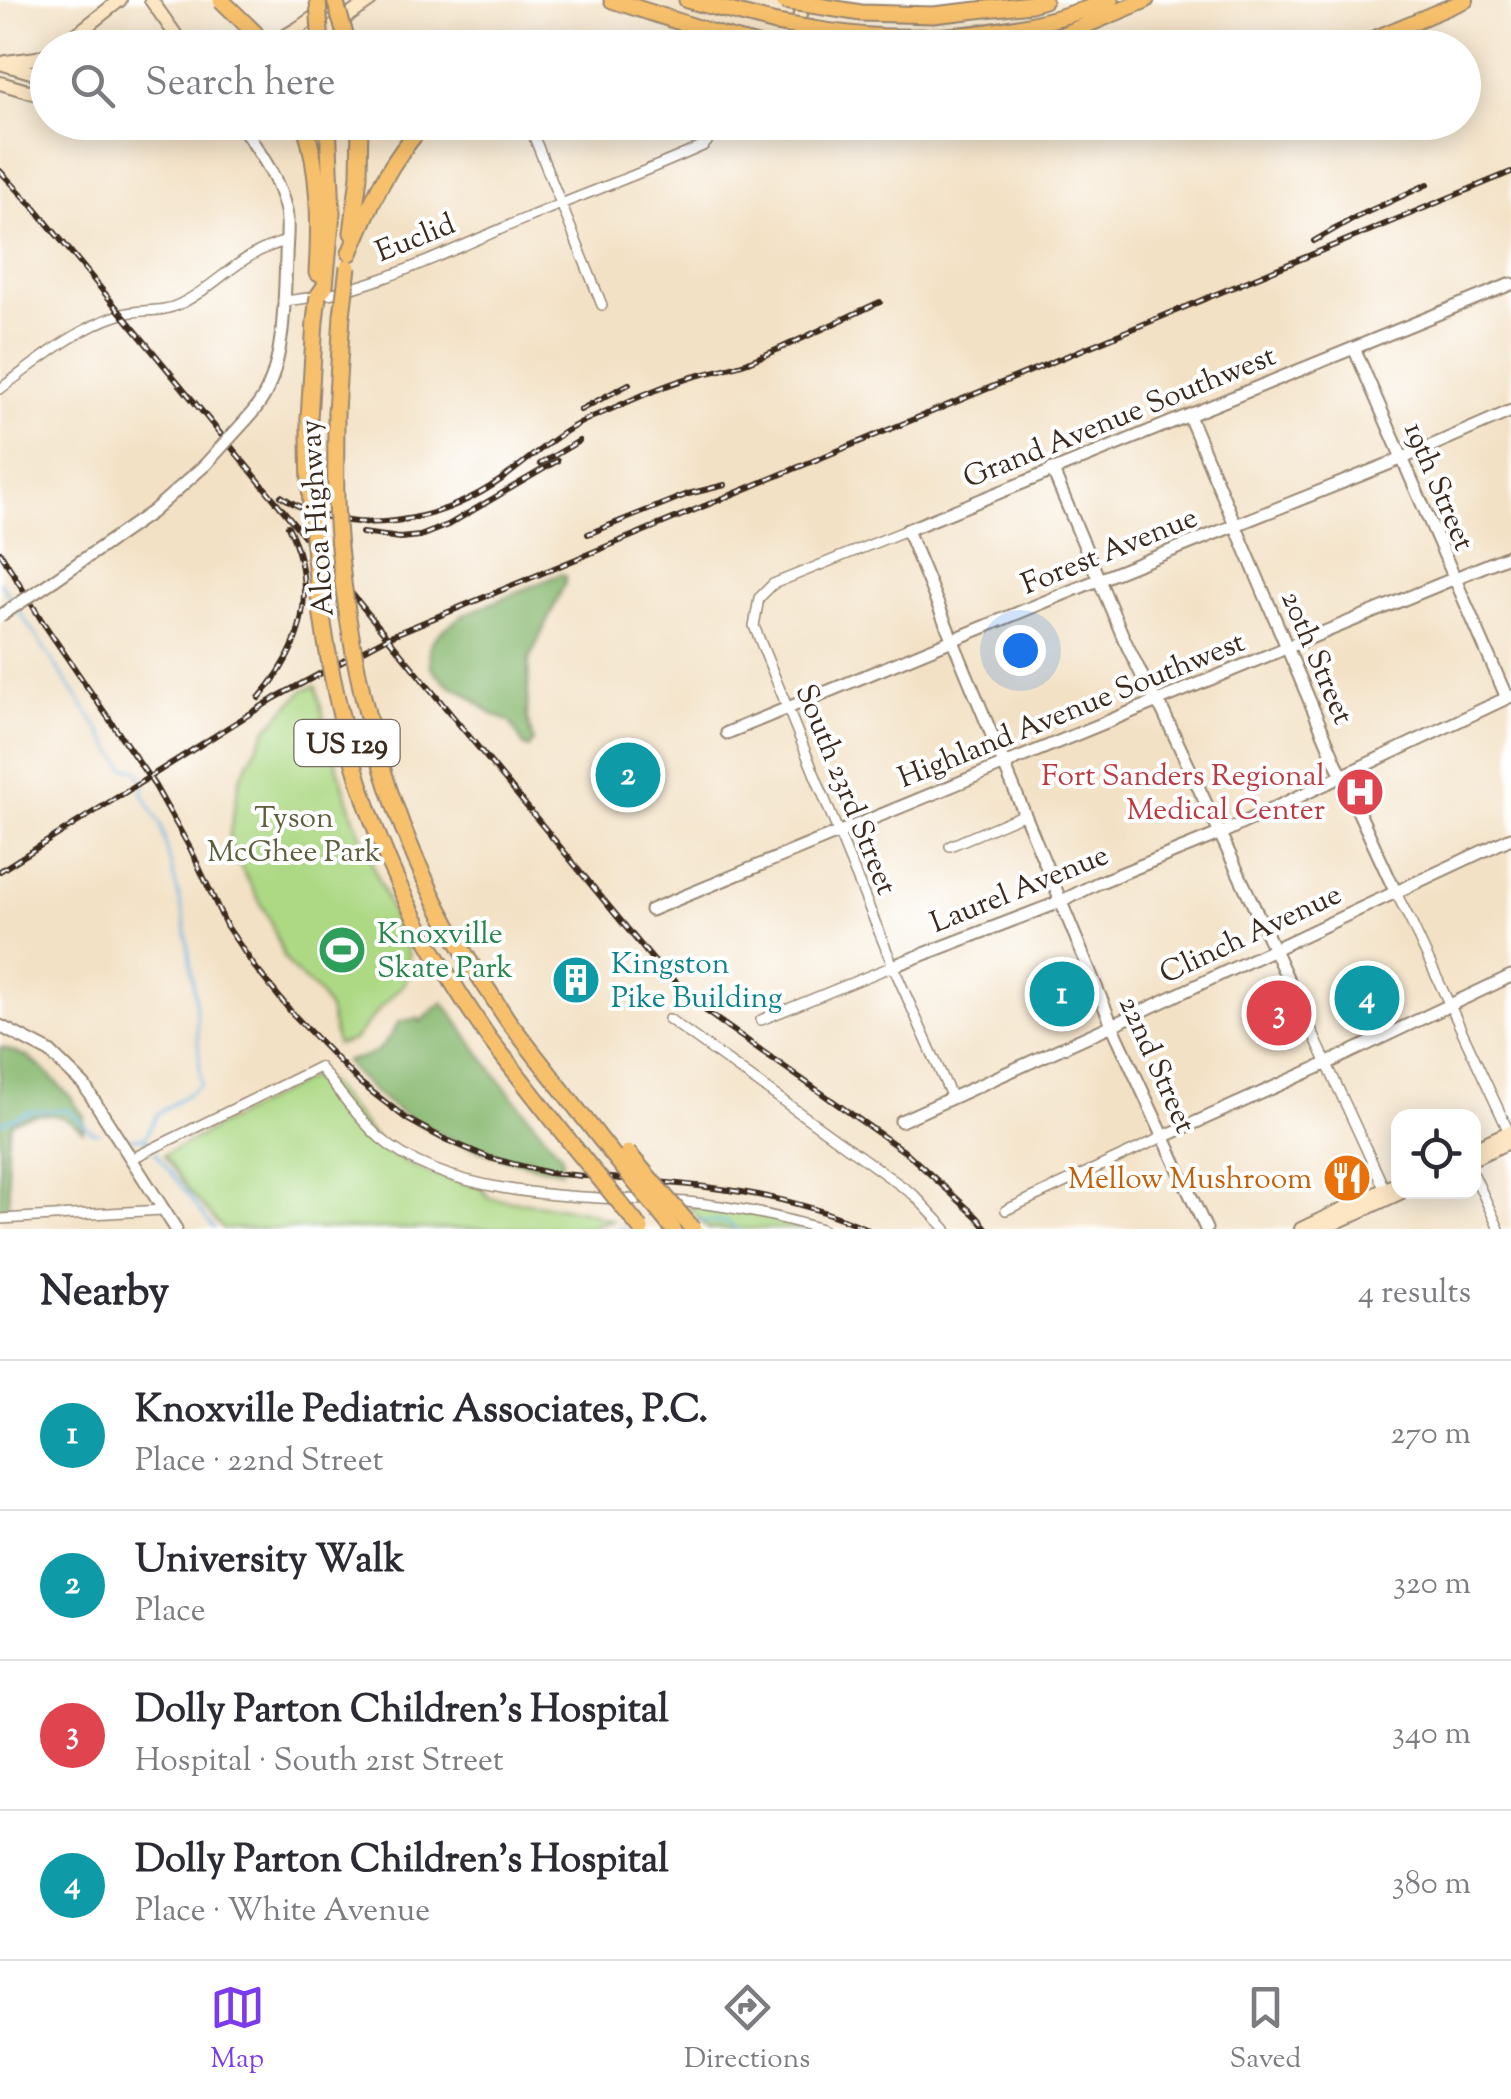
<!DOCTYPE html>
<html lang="en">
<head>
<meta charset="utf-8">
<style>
  body { margin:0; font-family:"Sorts Mill Goudy",serif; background:#f2f2f3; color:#2b2b33 }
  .controls { position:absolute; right:30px; bottom:30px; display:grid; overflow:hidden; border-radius:20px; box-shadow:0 5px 25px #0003 }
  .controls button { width:90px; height:90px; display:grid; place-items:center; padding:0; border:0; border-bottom:2px solid #e1e1e2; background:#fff; color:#2b2b33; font:50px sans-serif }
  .you { position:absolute; left:1020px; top:650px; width:35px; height:35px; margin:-25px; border:8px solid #fff; border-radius:50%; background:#1a73e8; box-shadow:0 0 0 15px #1a73e833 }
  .badge { display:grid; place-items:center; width:65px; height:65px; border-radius:50%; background:#7c3aed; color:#fff; font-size:32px; font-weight:700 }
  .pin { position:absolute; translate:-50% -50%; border:5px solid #fff; box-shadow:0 2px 10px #0006 }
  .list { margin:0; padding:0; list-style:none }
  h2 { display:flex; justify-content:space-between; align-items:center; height:130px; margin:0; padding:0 40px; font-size:42px }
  h2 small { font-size:32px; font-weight:400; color:#7c7c81 }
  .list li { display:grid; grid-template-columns:65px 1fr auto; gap:30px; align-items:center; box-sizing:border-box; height:150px; padding:0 40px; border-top:2px solid #e1e1e2 }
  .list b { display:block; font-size:38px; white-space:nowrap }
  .list p { margin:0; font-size:32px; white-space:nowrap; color:#7c7c81 }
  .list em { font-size:32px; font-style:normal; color:#7c7c81 }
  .icon { flex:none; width:55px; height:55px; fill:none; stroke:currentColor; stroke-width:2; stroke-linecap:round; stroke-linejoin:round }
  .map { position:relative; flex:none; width:1511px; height:1229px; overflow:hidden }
  .search { position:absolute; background:#fff; box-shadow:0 5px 25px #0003; left:30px; right:30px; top:30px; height:110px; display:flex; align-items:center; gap:25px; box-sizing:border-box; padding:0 35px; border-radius:55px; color:#7c7c81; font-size:38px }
  .sheet { height:730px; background:#fff }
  nav { display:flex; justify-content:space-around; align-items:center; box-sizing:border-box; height:140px; border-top:2px solid #e1e1e2; background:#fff; font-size:28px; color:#7c7c81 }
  nav a { display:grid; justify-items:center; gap:5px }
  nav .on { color:#7c3aed }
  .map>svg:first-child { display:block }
</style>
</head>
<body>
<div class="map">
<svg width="1511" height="1229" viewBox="0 0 1511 1229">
  <rect width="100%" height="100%" fill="#fff"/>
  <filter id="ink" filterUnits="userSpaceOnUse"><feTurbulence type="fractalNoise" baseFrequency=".01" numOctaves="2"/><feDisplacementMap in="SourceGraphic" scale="20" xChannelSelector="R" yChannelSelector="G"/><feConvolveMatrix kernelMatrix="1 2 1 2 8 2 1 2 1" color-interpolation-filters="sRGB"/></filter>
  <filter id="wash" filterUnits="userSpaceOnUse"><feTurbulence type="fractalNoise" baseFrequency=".0048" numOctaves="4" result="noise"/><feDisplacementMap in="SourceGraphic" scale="40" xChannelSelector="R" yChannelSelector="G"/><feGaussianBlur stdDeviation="2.25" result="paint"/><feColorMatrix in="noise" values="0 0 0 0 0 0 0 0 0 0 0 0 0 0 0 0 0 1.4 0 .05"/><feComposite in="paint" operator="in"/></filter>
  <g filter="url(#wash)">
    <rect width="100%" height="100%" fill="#f3e1c5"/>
    <!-- green -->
    <path fill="#add985" stroke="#748252" stroke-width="2.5" d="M316 686 329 741 354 818 408 953 409 972 405 983 382 1006 354 1040 337 1045 329 1010 318 992 293 970 284 957 270 920 234 855 229 838 240 778 268 727 305 689Z
      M309 1078 321 1079 329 1084 383 1147C409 1170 447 1179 481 1187L489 1198 580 1210 612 1220 583 1229H223L189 1191 164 1155Z
      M688 1205 743 1211 806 1229H708Z"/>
    <!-- forest -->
    <path fill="#8ab972" stroke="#627248" stroke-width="2.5" d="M561 574 565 576V583L529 660 527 718 533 741 529 748 524 746 510 722 490 713 466 693 451 686 436 674 431 667 429 648 433 640 442 631 463 615Z
      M443 1002 503 1085 562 1156 561 1171C485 1158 393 1125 345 1061 379 1055 380 1052 399 1022L418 1018 420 1022Z
      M0 1047 28 1057 45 1071 72 1099 84 1117 83 1131C61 1110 39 1111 12 1122 0 1152 13 1180 7 1209H0Z"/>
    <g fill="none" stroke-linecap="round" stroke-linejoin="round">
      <!-- stream -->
      <path stroke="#68b3e1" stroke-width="2.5" d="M0 582 13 601
        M17 608 125 768 137 770 145 785 142 792 161 826 184 917 195 997 201 1085 157 1114 145 1138
        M0 1123 30 1111 68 1110 92 1132 99 1133
        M130 1138H145L150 1146
        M155 1152 214 1229
        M697 1221 726 1222 738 1229
        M616 1229 629 1228"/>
    </g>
  </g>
  <g filter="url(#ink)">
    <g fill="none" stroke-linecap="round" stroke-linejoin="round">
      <!-- minor casing -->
      <g stroke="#978672" stroke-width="12">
        <path id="minor" d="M534 137 602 305
          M283 301C368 294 446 252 524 219 583 194 644 173 703 146L707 142 709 134
          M0 389C37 362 75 329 119 315 139 308 160 314 180 304 221 284 238 253 287 241
          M907 530 773 584 759 598 754 626 893 966 952 1098
          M950 846 1025 814
          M1395 891 1411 922 1509 1132
          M1304 1014 1385 1190
          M669 1019 914 1195 946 1229
          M761 1020 893 966
          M131 1159 319 1067C339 1090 357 1118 380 1138 444 1194 566 1197 648 1200
          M1474 1175 1499 1229
          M668 1201C721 1203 772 1215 822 1229
          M1006 1210 1163 1137
          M0 1219 163 1210"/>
      </g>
      <!-- tertiary casing -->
      <g stroke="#978672" stroke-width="15">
        <path id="tertiary" d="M239 122C258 150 279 178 286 211 289 226 286 243 286 258 284 300 285 349 268 388 263 400 255 410 246 420
          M1354 348 1507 698
          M1189 416 1336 763 1395 891
          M1052 469 1124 639 1150 692 1162 709 1304 1014
          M54 580 152 512 205 465
          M727 733 1088 584 1401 459 1511 411
          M651 910 1511 555
          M893 966 1060 902 1098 883 1226 831 1511 696
          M0 1026 50 1052 84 1085 176 1229
          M901 1121 1121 1021 1511 838
          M1163 1137 1328 1063 1511 976
          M1206 1229 1112 1025 907 530 1511 284"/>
      </g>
      <!-- secondary casing -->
      <g stroke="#978672" stroke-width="16">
        <path id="secondary" d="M151 0 185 48
          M59 48 120 0
          M265 48 297 29 339 0
          M303 48 371 0
          M791 48 804 0
          M6 62 37 58 48 54
          M0 63 48 77
          M0 83 48 97
          M1474 1148 1511 1131
          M1474 1158 1511 1141
          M1301 1229 1398 1183
          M1322 1229 1402 1192"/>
      </g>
      <!-- primary casing -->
      <g stroke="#978672" stroke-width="18">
        <path id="primary" d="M1351 48 1466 0"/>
      </g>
      <!-- motorway casing -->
      <g stroke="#978672" stroke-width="19">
        <path id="motorway" d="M612 0 723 36 768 48
          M687 0 776 23
          M818 6 861 13 933 15 1031 4 1044 0
          M813 29C911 46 1018 37 1111 0
          M1031 48 1146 0
          M304 122C320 172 320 222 317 273
          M352 233 359 176 360 122
          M350 253C370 205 389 159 427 122
          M318 296 325 286 332 213 328 122
          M336 412 342 315
          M309 419 315 321
          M509 1022 609 1150
          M488 1037 574 1147"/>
      </g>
      <!-- minor -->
      <use href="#minor" stroke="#fff" stroke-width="9"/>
      <!-- tertiary -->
      <use href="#tertiary" stroke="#fff" stroke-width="11"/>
      <!-- secondary -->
      <use href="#secondary" stroke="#fce6c4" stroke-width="12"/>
      <!-- primary -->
      <use href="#primary" stroke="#f7c06c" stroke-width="14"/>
      <!-- motorway -->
      <use href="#motorway" stroke="#f7c06c" stroke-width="15"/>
      <!-- rail casing -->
      <g stroke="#3b2a1e" stroke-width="6">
        <path id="rail" d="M0 171 33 206 653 960 708 1013 908 1154 977 1217 987 1229
          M1314 241 1352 219 1428 184
          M580 410 629 384
          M540 464 579 441
          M281 496C349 541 438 524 502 479 531 458 557 433 590 418 622 405 655 388 689 378 709 372 729 369 748 362 793 344 836 322 880 302
          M362 533 400 538 420 536 448 525 557 461
          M588 534 688 494 725 485
          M0 552 42 621 155 786 191 850 226 925 254 966 292 1013 359 1082 407 1119 442 1138 490 1158 549 1173C656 1183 768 1183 867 1229
          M259 698C304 647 318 589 288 526
          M0 871 275 698 388 637 1511 172"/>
      </g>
      <!-- rail -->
      <use href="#rail" stroke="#fff" stroke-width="2.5" stroke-dasharray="8" stroke-linecap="butt"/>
      <!-- tertiary-bridge casing -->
      <g stroke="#978672" stroke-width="15" stroke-linecap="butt">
        <path id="tertiary-bridge" d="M205 465 246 420
          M0 616 54 580"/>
      </g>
      <!-- motorway-bridge casing -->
      <g stroke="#978672" stroke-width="19" stroke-linecap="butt">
        <path id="motorway-bridge" d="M221 0 254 32 266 48
          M318 0 321 48
          M335 0 349 48
          M783 1 818 6
          M776 23 813 29
          M342 315 348 267
          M315 321 318 296
          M336 412C336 460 334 508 340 556 352 671 380 788 431 892 453 938 481 980 509 1022
          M309 419C308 572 330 724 390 865 416 926 451 982 488 1037
          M574 1147 641 1229
          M609 1150 673 1229
          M628 1153 693 1229"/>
      </g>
      <!-- tertiary-bridge -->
      <use href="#tertiary-bridge" stroke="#fff" stroke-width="11"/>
      <!-- motorway-bridge -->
      <use href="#motorway-bridge" stroke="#f7c06c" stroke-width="15"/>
    </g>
  </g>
  <!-- icons -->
  <defs>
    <g id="hospital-disc" transform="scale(2.5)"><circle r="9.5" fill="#e0444e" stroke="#fff"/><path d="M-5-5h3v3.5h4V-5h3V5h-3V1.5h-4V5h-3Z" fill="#fff"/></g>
    <g id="stadium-disc" transform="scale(2.5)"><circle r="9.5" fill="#2e9e5b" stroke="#fff"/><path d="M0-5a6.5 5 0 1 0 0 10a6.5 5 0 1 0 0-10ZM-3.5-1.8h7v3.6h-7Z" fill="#fff"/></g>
    <g id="building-disc" transform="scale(2.5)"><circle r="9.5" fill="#0f9aa8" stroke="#fff"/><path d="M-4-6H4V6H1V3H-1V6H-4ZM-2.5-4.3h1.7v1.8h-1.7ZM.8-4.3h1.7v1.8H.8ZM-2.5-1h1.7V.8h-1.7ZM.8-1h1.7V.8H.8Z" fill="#fff"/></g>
    <g id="restaurant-disc" transform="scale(2.5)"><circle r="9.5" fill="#e8710a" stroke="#fff"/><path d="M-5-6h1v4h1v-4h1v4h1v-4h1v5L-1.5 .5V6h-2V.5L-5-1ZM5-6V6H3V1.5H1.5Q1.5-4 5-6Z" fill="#fff"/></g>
  </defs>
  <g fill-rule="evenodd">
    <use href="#hospital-disc" x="1360" y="792"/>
    <use href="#stadium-disc" x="342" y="950"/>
    <use href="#building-disc" x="576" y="980"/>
    <use href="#restaurant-disc" x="1347" y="1178"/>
  </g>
  <g text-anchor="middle" stroke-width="8" stroke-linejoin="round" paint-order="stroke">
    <!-- shield labels -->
    <rect fill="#fff" stroke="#766a62" stroke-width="2.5" x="294.5" y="720" width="105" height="46" rx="8"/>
    <g font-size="28" font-weight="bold" fill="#3b2a1e">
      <text x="347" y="753">US 129</text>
    </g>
    <!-- street labels -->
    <g font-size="30" fill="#3b2a1e" stroke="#fff">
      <text transform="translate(415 237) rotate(-22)" y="10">Euclid</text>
      <text transform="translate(1119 416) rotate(-22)" y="10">Grand Avenue Southwest</text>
      <text transform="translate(1440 486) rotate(67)" y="10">19th Street</text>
      <text transform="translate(316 518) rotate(-94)" y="10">Alcoa Highway</text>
      <text transform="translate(1109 550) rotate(-22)" y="10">Forest Avenue</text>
      <text transform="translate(1318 657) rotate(67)" y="10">20th Street</text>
      <text transform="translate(1071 709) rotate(-22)" y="10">Highland Avenue Southwest</text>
      <text transform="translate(847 789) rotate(68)" y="10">South 23rd Street</text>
      <text transform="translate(1019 888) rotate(-22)" y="10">Laurel Avenue</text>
      <text transform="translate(1250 933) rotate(-25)" y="10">Clinch Avenue</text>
      <text transform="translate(1158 1064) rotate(66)" y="10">22nd Street</text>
    </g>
    <!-- health labels -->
    <g font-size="30" fill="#be3a42" stroke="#fff" text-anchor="end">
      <text x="1325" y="785">Fort Sanders Regional<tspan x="1325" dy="34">Medical Center</tspan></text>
    </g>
    <!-- park labels -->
    <g font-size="30" fill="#5d5f3d" stroke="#fff">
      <text x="294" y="827">Tyson<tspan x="294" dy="34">McGhee Park</tspan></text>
    </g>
    <!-- leisure labels -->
    <g font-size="30" fill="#27864d" stroke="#fff" text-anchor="start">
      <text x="377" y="943">Knoxville<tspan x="377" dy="34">Skate Park</tspan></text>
    </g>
    <!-- culture labels -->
    <g font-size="30" fill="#0d838f" stroke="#fff" text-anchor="start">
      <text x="611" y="973">Kingston<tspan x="611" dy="34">Pike Building</tspan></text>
    </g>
    <!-- food labels -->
    <g font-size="30" fill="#c56008" stroke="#fff" text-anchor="end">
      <text x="1312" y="1188">Mellow Mushroom</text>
    </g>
  </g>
</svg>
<div class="controls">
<button><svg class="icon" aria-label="locate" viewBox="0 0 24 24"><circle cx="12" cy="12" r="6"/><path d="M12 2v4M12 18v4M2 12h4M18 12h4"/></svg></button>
</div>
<div class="you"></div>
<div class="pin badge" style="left:1062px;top:994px;background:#0f9aa8">1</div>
<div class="pin badge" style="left:628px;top:775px;background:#0f9aa8">2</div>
<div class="pin badge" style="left:1279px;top:1013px;background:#e0444e">3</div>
<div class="pin badge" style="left:1367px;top:998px;background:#0f9aa8">4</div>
<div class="search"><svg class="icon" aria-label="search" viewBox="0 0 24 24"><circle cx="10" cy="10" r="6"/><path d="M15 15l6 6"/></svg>Search here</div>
</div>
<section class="sheet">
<h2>Nearby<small>4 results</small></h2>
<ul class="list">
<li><span class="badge" style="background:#0f9aa8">1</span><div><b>Knoxville Pediatric Associates, P.C.</b><p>Place · 22nd Street</p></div><em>270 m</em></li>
<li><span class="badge" style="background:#0f9aa8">2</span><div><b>University Walk</b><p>Place</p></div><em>320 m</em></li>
<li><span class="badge" style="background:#e0444e">3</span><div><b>Dolly Parton Children’s Hospital</b><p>Hospital · South 21st Street</p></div><em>340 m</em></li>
<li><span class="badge" style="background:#0f9aa8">4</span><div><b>Dolly Parton Children's Hospital</b><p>Place · White Avenue</p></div><em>380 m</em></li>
</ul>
</section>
<nav>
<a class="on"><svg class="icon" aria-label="map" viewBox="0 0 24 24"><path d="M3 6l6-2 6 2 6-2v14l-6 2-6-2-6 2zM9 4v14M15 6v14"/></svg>Map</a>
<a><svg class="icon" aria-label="directions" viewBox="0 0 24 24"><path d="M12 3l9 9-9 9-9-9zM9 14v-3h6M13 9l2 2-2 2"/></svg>Directions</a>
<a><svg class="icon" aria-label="saved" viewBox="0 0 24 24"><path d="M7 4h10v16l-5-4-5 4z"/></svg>Saved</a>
</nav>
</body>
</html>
